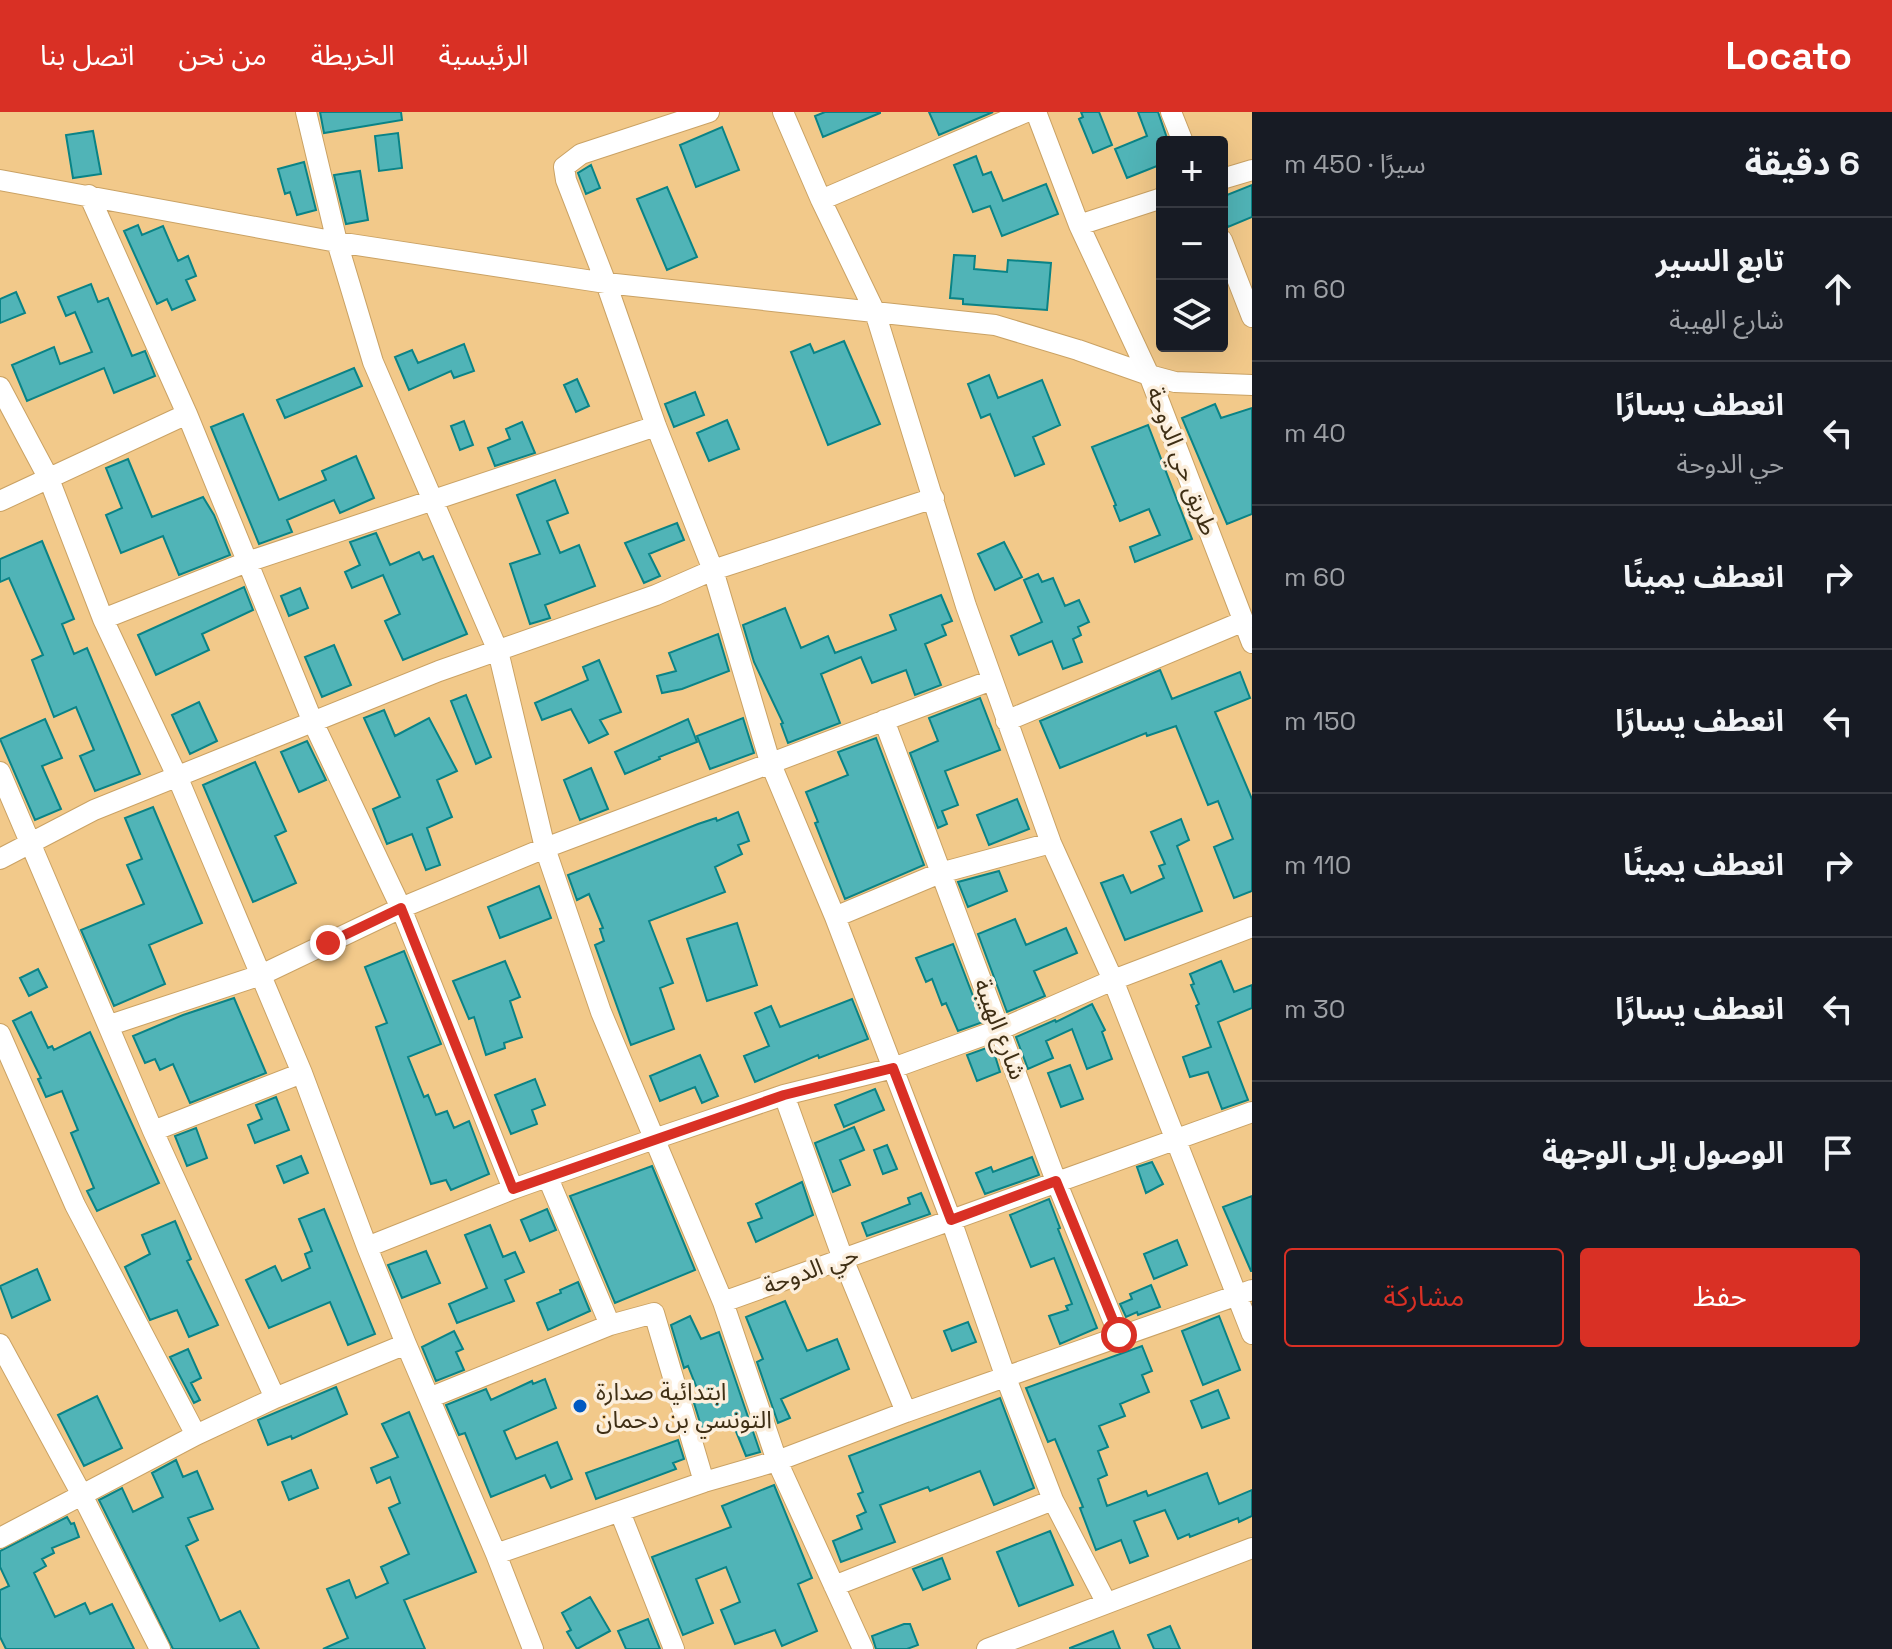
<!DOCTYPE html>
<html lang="ar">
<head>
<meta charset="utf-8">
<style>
  body { margin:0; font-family:"Space Grotesk","Noto Sans Arabic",sans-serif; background:#242831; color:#f1f3f6; direction:rtl }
  .controls { position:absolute; right:24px; top:24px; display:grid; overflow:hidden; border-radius:8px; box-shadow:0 8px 32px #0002 }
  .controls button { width:72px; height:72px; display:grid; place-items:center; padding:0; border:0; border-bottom:2px solid #363941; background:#171b24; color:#f1f3f6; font:40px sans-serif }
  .stop { position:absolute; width:24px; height:24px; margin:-18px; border:6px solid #d93025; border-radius:50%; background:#fff }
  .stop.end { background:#d93025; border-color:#fff; box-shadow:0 2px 8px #0008 }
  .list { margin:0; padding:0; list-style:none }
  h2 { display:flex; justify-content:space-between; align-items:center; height:104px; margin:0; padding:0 32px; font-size:34px }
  h2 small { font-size:26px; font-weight:400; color:#9ea1a6 }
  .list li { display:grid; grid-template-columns:52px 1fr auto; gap:24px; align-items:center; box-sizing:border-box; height:144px; padding:0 32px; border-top:2px solid #363941 }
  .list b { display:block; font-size:30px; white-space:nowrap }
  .list p { margin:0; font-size:26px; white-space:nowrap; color:#9ea1a6 }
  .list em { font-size:26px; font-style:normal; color:#9ea1a6 }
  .actions { display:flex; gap:16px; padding:24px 32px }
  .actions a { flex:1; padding:18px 0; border:2px solid #d93025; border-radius:8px; text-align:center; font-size:28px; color:#d93025 }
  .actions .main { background:#d93025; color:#fff }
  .icon { flex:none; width:44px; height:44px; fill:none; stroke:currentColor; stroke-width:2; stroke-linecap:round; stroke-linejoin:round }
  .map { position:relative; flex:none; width:1252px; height:1537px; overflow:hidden; direction:ltr }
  header { display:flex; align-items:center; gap:48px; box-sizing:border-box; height:112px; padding:0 40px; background:#d93025; color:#fff }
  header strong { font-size:38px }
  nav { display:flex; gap:44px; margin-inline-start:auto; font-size:28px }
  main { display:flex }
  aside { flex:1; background:#171b24 }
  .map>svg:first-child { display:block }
</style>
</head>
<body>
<header>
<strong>Locato</strong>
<nav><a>الرئيسية</a><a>الخريطة</a><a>من نحن</a><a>اتصل بنا</a></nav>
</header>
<main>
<aside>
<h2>6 دقيقة<small>سيرًا · 450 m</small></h2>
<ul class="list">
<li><svg class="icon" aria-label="ahead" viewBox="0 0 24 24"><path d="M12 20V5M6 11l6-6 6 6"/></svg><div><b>تابع السير</b><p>شارع الهيبة</p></div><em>60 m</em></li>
<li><svg class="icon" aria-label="left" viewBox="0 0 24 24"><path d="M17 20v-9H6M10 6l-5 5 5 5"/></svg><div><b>انعطف يسارًا</b><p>حي الدوحة</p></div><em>40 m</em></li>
<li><svg class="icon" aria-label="right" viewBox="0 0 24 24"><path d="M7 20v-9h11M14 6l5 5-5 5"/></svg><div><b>انعطف يمينًا</b></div><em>60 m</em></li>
<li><svg class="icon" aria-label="left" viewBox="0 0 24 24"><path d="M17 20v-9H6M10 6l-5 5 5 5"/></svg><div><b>انعطف يسارًا</b></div><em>150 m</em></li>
<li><svg class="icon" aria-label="right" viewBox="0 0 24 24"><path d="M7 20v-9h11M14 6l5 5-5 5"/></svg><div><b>انعطف يمينًا</b></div><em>110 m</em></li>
<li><svg class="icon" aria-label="left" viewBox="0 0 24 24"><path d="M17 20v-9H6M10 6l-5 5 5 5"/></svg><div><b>انعطف يسارًا</b></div><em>30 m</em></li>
<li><svg class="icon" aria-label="arrive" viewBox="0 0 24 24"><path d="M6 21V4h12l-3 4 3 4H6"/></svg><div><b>الوصول إلى الوجهة</b></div></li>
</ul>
<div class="actions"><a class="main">حفظ</a><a>مشاركة</a></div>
</aside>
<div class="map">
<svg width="1252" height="1537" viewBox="0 0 1252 1537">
  <rect width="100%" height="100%" fill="#f2c98a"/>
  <!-- building -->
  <path fill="#50b4b7" stroke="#0a8386" stroke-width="2" d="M320 0H401L402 8 324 21Z
    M825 0H880V1L823 25 815 4Z
    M929 0H993L939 23Z
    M1081 0H1099L1112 33 1093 41 1079 7 1083 5Z
    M1138 0H1158L1168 29 1162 30V52L1127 66 1115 37 1147 24Z
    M722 15 739 58 696 75 680 33Z
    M93 19 101 62 73 66 66 23Z
    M398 21 402 56 379 59 375 24Z
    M976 44 983 63 991 60 1003 89 1046 72 1058 102 1002 124 990 94 973 100 954 53Z
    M304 50 316 98 297 103 290 80 285 82 278 57Z
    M591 53 600 76 586 82 578 61Z
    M360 59 368 108 346 112 334 63Z
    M1252 73V105L1228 115 1222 100V85Z
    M667 75 697 145 667 158 637 87Z
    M138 113 142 123 163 114 178 149 188 144 196 164 186 168 195 188 172 198 167 187 157 192 124 119Z
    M954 143 975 144 974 157 1007 160 1008 148 1051 151 1047 198 963 192V187L950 186Z
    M91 172 98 190 108 186 132 244 145 239 155 264 114 281 104 256 27 289 12 253 54 235 60 252 92 240 75 200 66 204 58 185Z
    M16 180 25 201 0 211V187Z
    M844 229 880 312 828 333 791 240 810 232 814 241Z
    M464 232 474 259 454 266 451 259 409 278 395 245 412 238 418 251Z
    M354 256 362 274 285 306 277 288Z
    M989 263 998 286 1042 268 1060 313 1033 325 1044 352 1015 364 990 302 981 306 968 272Z
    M577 267 589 294 576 300 564 273Z
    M695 280 704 303 674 315 665 292Z
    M1215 292 1221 306 1252 296V402L1227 412 1182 306Z
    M243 302 279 388 326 368 322 359 356 344 374 386 340 401 334 388 287 408 292 420 259 432 211 315Z
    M727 308 739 337 709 349 697 321Z
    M464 309 473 333 460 338 451 314Z
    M522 310 535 341 495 354 488 336 510 327 506 317Z
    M1148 313 1192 427 1135 450 1130 435 1160 423 1149 397 1120 409 1114 394 1116 393 1092 335Z
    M128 347 152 405 203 385 214 403 230 443 179 463 163 424 121 441 106 403 122 396 106 356Z
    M555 368 568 401 547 409 560 441 579 433 595 474 545 493 550 506 530 512 510 452 540 442 517 383Z
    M677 411 684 428 649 442 660 464 644 471 625 431Z
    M376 421 390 453 419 440 423 448 433 444 467 522 403 548 385 509 400 502 383 463 352 476 345 460 360 453 350 430Z
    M42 429 74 507 62 512 74 542 87 536 140 662 95 679 80 644 94 638 76 595 54 605 32 548 43 543 9 466 0 470V447Z
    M1004 430 1022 465 995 478 978 442Z
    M1038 462 1042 470 1053 466 1065 494 1079 488 1089 510 1078 515 1081 523 1073 527 1082 550 1063 557 1052 529 1019 543 1011 524 1042 510 1024 468Z
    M244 475 253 498 202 522 209 538 156 563 138 523Z
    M300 476 308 496 289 504 281 484Z
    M941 483 952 509 942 513 946 523 925 532 941 573 915 583 906 558 872 571 861 545 821 562 840 611 788 631 781 612 783 611 754 550 743 513 785 496 801 536 828 524 835 541 896 518 890 503Z
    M718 522 729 559 682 577 662 581 657 564 676 559 669 541Z
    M334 533 351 573 322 585 305 545Z
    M599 548 621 600 600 608 608 622 589 631 571 597 542 608 535 591 588 568 583 555Z
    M1160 558 1172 587 1240 560 1250 586 1215 600 1252 687V779L1234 786 1214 735 1233 727 1218 689 1208 693 1176 614 1147 624 1146 621 1060 656 1040 609Z
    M466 583 491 645 476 652 451 589Z
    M980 586 1000 638 945 659 958 693 942 699 947 712 938 716 910 641 938 629 929 606Z
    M199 590 217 629 190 642 172 603Z
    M384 598 395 624 429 606 457 659 437 668 452 705 427 716 440 753 426 758 412 722 387 732 373 697 400 685 364 606Z
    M743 606 754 641 710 657 697 624Z
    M45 607 62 646 42 654 61 697 35 708 0 627Z
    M688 607 697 630 659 645 660 647 625 662 615 640Z
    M876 626 924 753 845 787 815 711 818 710 806 680 848 663 838 640Z
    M307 629 326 668 299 680 281 640Z
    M255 650 286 719 275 724 296 771 253 790 203 673Z
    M591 656 608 697 580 708 564 668Z
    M1017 687 1029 717 989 733 977 703Z
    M153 695 202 811 149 833 165 872 114 894 81 818 144 792 127 753 142 747 125 706Z
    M738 700 749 729 738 733 742 742 715 755 725 780 649 809 673 871 660 876 674 917 631 933 595 833 604 829 600 817 603 816 589 782 577 788 568 763 698 712 716 706 717 709Z
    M1181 707 1189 728 1177 734 1202 799 1125 828 1101 771 1123 763 1131 781 1164 766 1159 754 1165 752 1151 720Z
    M999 759 1007 779 968 795 958 770Z
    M539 774 551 806 500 826 488 795Z
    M1015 807 1026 833 1066 816 1077 841 1034 859 1045 884 1007 900 978 822Z
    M737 811 757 873 707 889 687 827Z
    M953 832 983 910 958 919 946 891 942 893 932 867 926 870 916 846Z
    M404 839 441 932 408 945 424 985 428 983 436 1003 447 999 454 1016 469 1009 489 1062 451 1078 446 1068 431 1072 376 915 387 911 365 855Z
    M505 849 520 885 510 889 522 925 504 931 505 936 486 943 474 905 469 907 453 869Z
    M1221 849 1234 880 1252 873V896L1218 910 1248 988 1222 997 1208 960 1190 965 1183 945 1211 935 1196 894 1199 892 1191 873 1194 872 1190 862Z
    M38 857 47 875 29 884 20 866Z
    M234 886 266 961 190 991 173 952 160 958 155 947 145 951 133 924 183 903Z
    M852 887 868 927 819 946 818 943 755 970 744 944 769 934 755 901 771 894 780 915Z
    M1092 892 1105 918 1102 920 1112 947 1087 957 1072 917 1046 929 1053 946 1028 957 1016 925 1055 908 1056 910Z
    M31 900 48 936 52 934 54 938 90 920 159 1071 97 1099 87 1079 94 1076 71 1021 78 1018 62 979 46 985 38 967 41 966 13 909Z
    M992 934 1000 960 977 969 967 943Z
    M700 943 718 984 702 991 695 975 660 989 650 964Z
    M1070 953 1083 987 1061 995 1048 961Z
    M535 967 545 993 532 998 537 1012 511 1022 495 983Z
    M875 977 884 998 844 1015 835 993Z
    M276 985 289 1018 255 1031 248 1013 262 1007 256 993Z
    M854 1015 864 1038 840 1048 850 1073 833 1080 815 1031Z
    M196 1016 207 1046 187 1054 175 1024Z
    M887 1033 897 1057 883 1062 874 1038Z
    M301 1044 308 1061 284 1071 277 1054Z
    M1032 1045 1039 1063 985 1082 976 1061 991 1055 993 1060Z
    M1152 1050 1163 1072 1146 1081 1137 1055Z
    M652 1054 695 1158 615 1191 570 1084Z
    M802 1070 813 1103 756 1130 748 1111 762 1106 756 1092Z
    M921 1081 930 1102 867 1124 862 1111 910 1092 908 1086Z
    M1252 1084V1159H1251L1223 1095Z
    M1049 1087 1060 1116 1058 1117 1097 1216 1060 1232 1049 1204 1068 1198 1066 1194 1072 1192 1054 1146 1031 1155 1010 1103Z
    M324 1097 375 1222 348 1233 330 1190 269 1216 246 1168 275 1154 282 1169 310 1156 305 1142 312 1139 299 1107Z
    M547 1097 556 1118 530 1129 521 1108Z
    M175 1109 191 1147 187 1149 218 1213 189 1225 177 1198 150 1208 125 1155 150 1142 142 1123Z
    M490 1113 503 1145 515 1140 524 1160 505 1168 514 1189 457 1211 449 1192 487 1176 465 1123Z
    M1177 1128 1187 1153 1154 1167 1144 1142Z
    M426 1139 440 1171 402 1186 388 1153Z
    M37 1157 50 1188 12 1206 0 1174Z
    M578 1170 590 1199 548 1218 537 1191 561 1181 560 1178Z
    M1151 1173 1160 1195 1138 1203 1137 1200 1126 1205 1120 1192 1132 1187 1130 1182Z
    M785 1189 807 1239 837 1227 849 1257 781 1287 790 1306 778 1311 757 1250 763 1247 746 1205Z
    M690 1204 701 1227 719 1220 760 1340 746 1344 731 1307 702 1317 694 1291 702 1289 688 1254 684 1256 671 1213Z
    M1219 1204 1240 1258 1203 1273 1182 1219Z
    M968 1210 976 1230 952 1239 944 1219Z
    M454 1219 463 1237 456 1240 464 1258 436 1269 422 1235Z
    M1142 1234 1152 1259 1142 1263 1149 1280 1120 1292 1125 1304 1099 1314 1108 1335 1098 1339 1107 1363 1098 1367 1107 1394 1146 1379 1148 1384 1207 1361 1219 1392 1252 1378V1404L1239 1410 1238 1406 1190 1425 1189 1422 1178 1427 1165 1398 1134 1409 1148 1444 1130 1451 1121 1428 1096 1438 1080 1396 1083 1395 1055 1327 1048 1330 1026 1276Z
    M188 1237 201 1266 191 1271 200 1288 194 1291 170 1245Z
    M545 1267 556 1296 504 1319 516 1347 557 1330 572 1367 551 1376 545 1363 491 1385 465 1321 459 1323 446 1293 486 1277 491 1288 532 1269 533 1272Z
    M336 1275 347 1302 292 1327 291 1324 268 1333 258 1308Z
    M1218 1278 1229 1306 1202 1316 1191 1289Z
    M97 1284 122 1336 84 1354 58 1303Z
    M1000 1286 1034 1376 994 1393 980 1359 930 1379 928 1375 880 1393 895 1430 841 1450 833 1429 862 1417 857 1404 866 1400 858 1382 863 1380 849 1344Z
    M409 1300 476 1460 404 1488 425 1537H323L348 1526 327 1477 349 1468 356 1486 388 1471 381 1455 409 1442 389 1396 400 1391 390 1365 377 1371 371 1356 398 1345 382 1312Z
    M678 1328 684 1347 673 1351 676 1357 596 1387 586 1361Z
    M176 1348 183 1365 197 1359 213 1397 188 1406 198 1428 186 1434 220 1509 240 1499 259 1537H173L99 1388 122 1376 133 1400 163 1385 152 1361Z
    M311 1358 318 1376 289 1388 282 1370Z
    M774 1373 812 1466 798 1472 817 1519 782 1534 775 1518 735 1532 721 1498 740 1490 726 1455 696 1467 713 1511 683 1523 652 1445 731 1415 722 1394Z
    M67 1405 71 1412 74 1411 79 1425 52 1436 54 1441 42 1447 46 1454 34 1461 55 1505 85 1491 90 1502 112 1492 134 1537H6L0 1525V1478L9 1474 0 1455V1439Z
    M1050 1419 1073 1473 1019 1494 997 1440Z
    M942 1446 950 1467 923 1478 913 1457Z
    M590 1485 610 1519 577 1537 567 1520 571 1518 562 1501Z
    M648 1507 660 1537H626L618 1519Z
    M904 1512H910L918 1533 907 1537H876L872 1524Z
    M1170 1514 1180 1537H1154L1148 1523Z
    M1113 1519 1120 1537H1070V1536Z"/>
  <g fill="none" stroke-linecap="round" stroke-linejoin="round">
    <!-- minor casing -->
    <g stroke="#caa264" stroke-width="22">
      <path id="minor" d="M306 0 337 130 373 250 498 539 545 736 601 900 723 1190
        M709 0 581 42 564 55 566 68 606 171 656 314 713 458 770 650 835 805 951 1108 1006 1266 1053 1388 1106 1490
        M783 0 821 88 875 200 966 494 1051 731 1113 868 1252 1222
        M1036 0 1079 113 1149 263
        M1171 0 1183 30
        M1222 67 1252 58
        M0 68 337 130 606 171 995 213 1078 238 1149 263
        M89 83 187 302 312 608 401 796 513 1077
        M821 88 1026 0
        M1079 113 1162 86
        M1222 128 1252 205
        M1252 273 1175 270 1149 263 1252 531
        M0 275 49 367 103 507 177 664 302 961 367 1135
        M0 389 187 302
        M103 507 247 450 656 314
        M884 608 1056 1069 1119 1223
        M1006 609 1244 509
        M0 660 153 1019 275 1286
        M0 747 94 698 439 559 656 483 713 458 934 386
        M835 805 940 761 1051 731
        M110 913 261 863 401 796 545 736 992 568
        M0 922 75 1093 196 1323
        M784 983 843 1147 906 1300
        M153 1019 302 961
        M548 1066 610 1213
        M0 1232 82 1383 160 1537
        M406 1232 367 1135 513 1077 654 1027 784 983 893 956 1001 917 1113 868 1252 815
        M429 1286 610 1213 654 1201 704 1370
        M620 1400 674 1537
        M0 1426 196 1323 275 1286 406 1232 496 1442
        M834 1474 1053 1388
        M533 1537 496 1442 704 1370 777 1349 906 1300 1252 1178
        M863 1537 777 1349 723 1190 1252 1000
        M987 1537 1252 1436"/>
    </g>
    <!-- minor -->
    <use href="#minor" stroke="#fff" stroke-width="20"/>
  </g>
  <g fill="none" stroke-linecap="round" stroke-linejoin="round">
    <!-- route -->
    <path stroke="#d93025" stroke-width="10" d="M328 831 401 796 513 1077 784 983 893 956 951 1108 1056 1069 1119 1223"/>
  </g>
  <!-- markers -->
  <circle fill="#0059c2" stroke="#fcefdd" stroke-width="3" cx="580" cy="1294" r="8"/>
  <g text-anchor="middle" stroke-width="7" stroke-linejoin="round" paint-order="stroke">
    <!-- street labels -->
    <g font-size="24" fill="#3f2f15" stroke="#fcefdd">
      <text transform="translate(1182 349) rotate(69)" y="8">طريق حي الدوحة</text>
      <text transform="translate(1000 917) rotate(69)" y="8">شارع الهيبة</text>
      <text transform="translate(811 1158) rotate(-20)" y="8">حي الدوحة</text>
    </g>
    <!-- poi labels -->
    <g font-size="24" fill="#3f2f15" stroke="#fcefdd" text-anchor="start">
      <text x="596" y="1288">ابتدائية صدارة<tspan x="596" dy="28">التونسي بن دحمان</tspan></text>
    </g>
  </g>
</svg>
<div class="controls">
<button>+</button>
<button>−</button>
<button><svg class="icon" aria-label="layers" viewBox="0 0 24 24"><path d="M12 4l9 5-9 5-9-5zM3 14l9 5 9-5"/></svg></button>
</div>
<div class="stop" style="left:1119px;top:1223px"></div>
<div class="stop end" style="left:328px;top:831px"></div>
</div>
</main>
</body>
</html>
